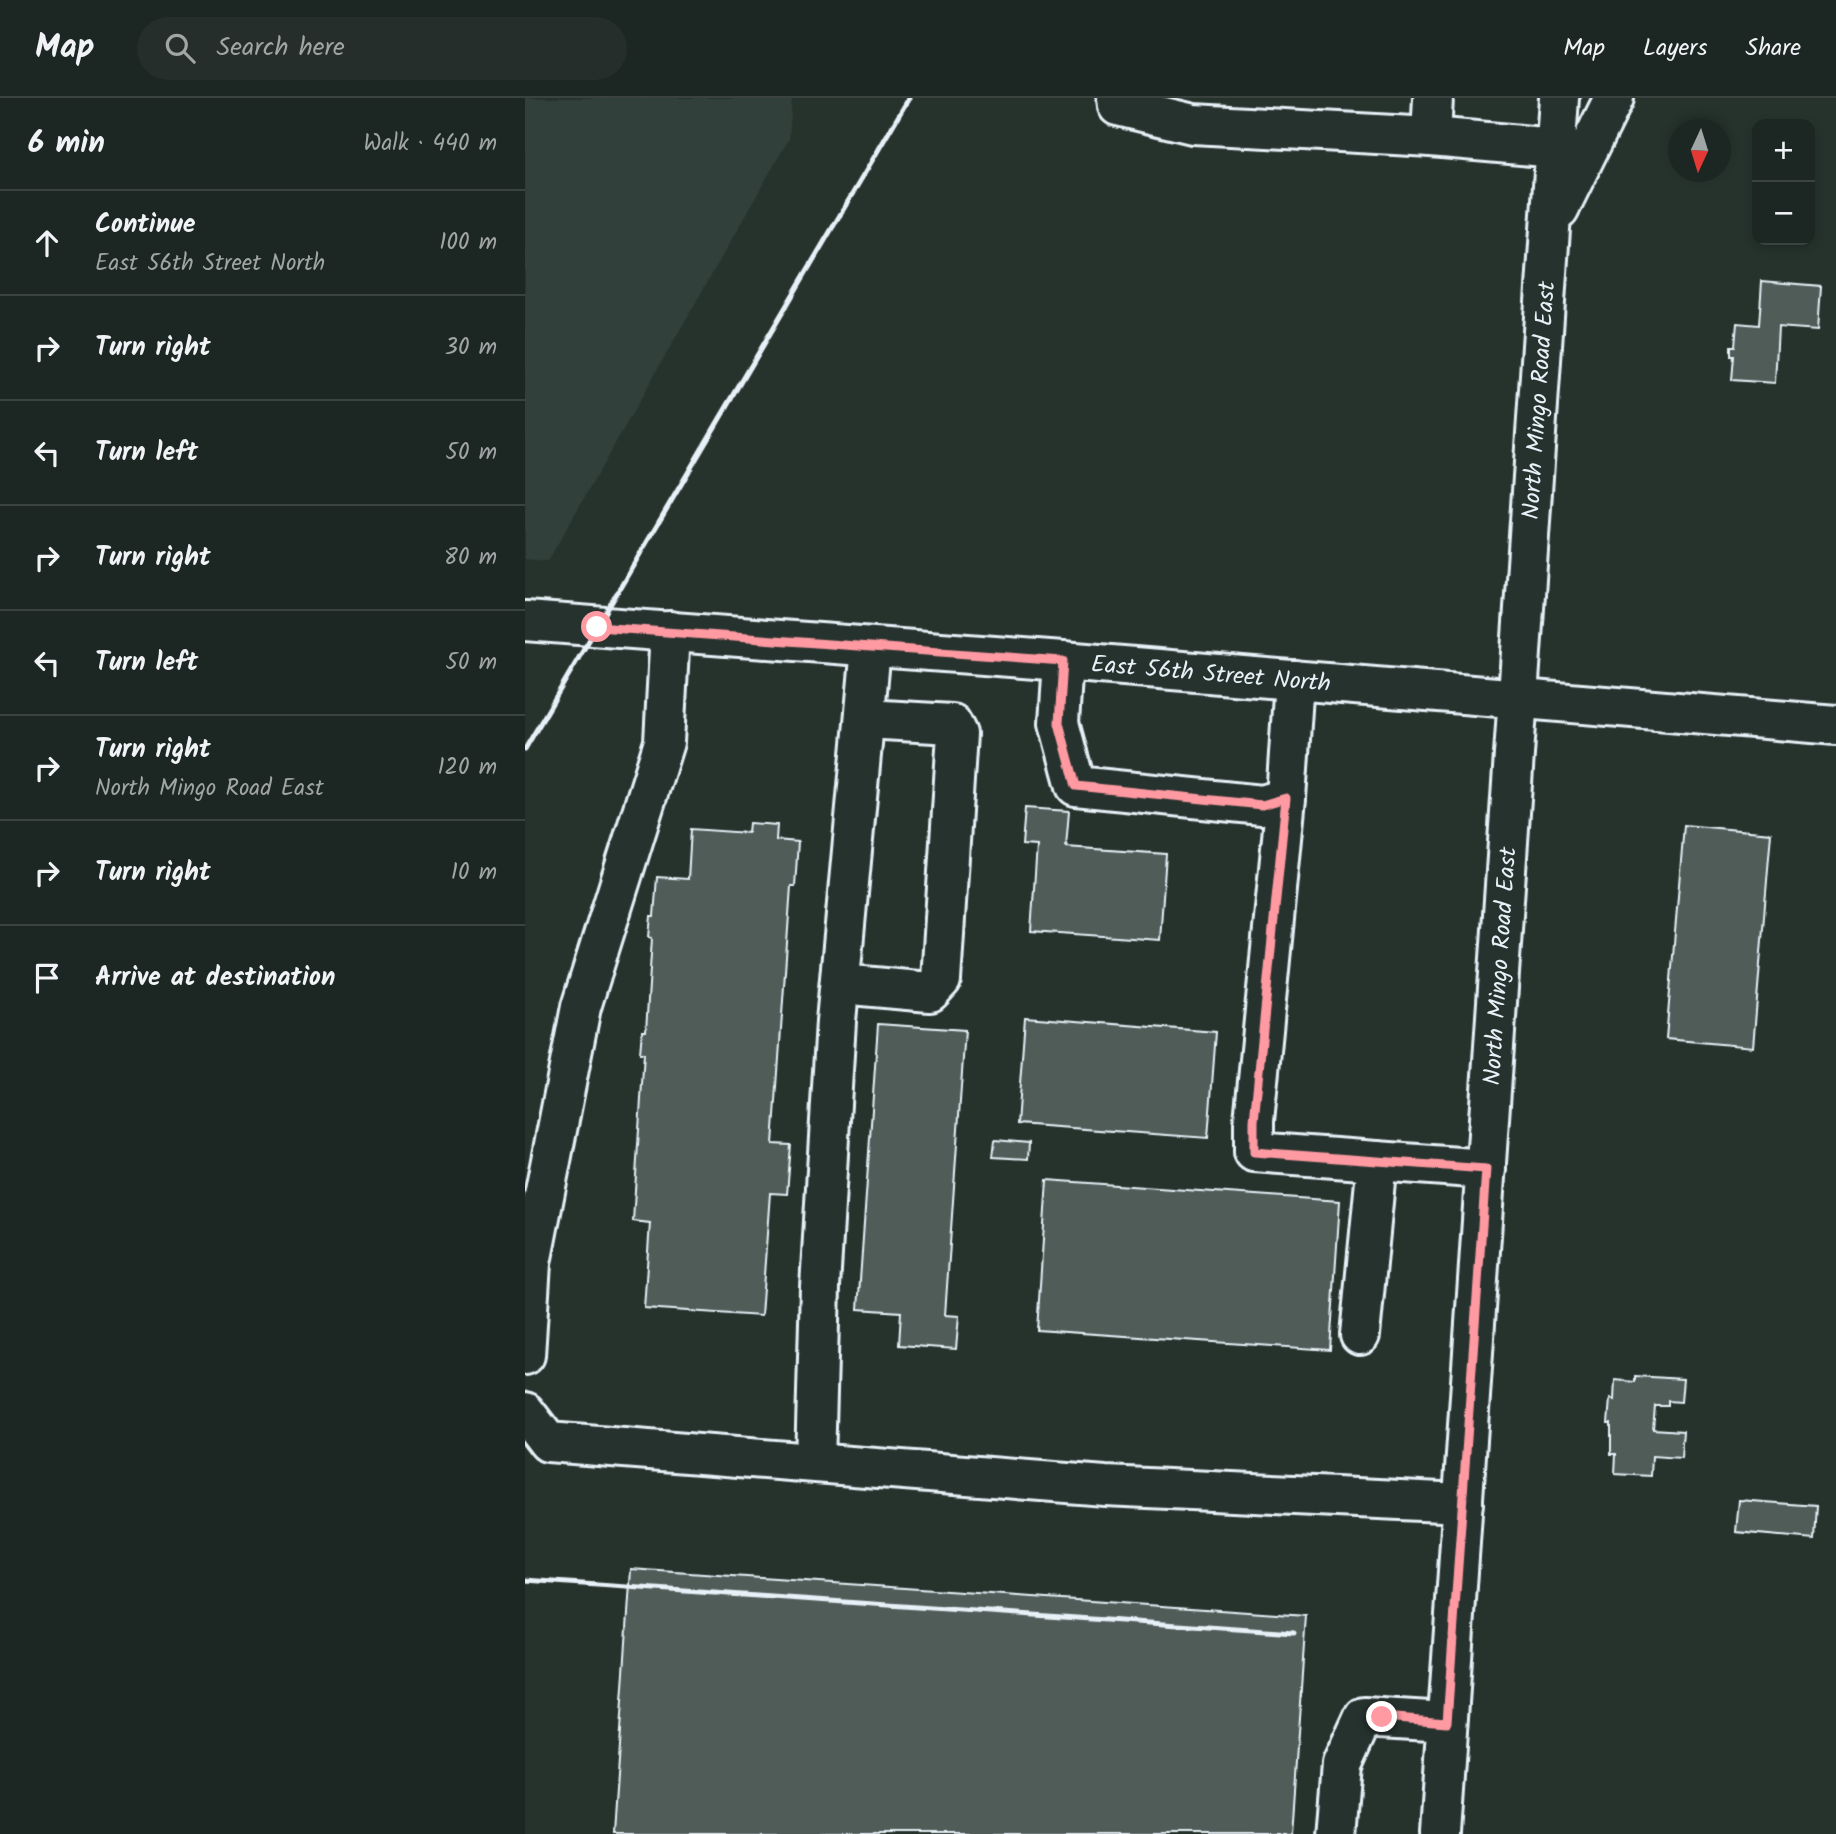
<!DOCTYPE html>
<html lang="en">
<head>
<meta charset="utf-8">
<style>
  body { margin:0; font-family:Kalam,sans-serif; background:#252e2a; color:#f1f3f6 }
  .controls { position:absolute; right:21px; top:21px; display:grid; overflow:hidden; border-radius:14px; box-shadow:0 4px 10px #0003 }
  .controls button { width:63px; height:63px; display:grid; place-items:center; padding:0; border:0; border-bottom:2px solid #3a4340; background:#1c2622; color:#f1f3f6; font:35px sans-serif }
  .compass { position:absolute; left:1143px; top:21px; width:63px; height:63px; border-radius:50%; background:#1c2622; box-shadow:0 4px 10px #0003; rotate:184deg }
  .stop { position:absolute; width:21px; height:21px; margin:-16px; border:5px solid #ff9aa2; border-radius:50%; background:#fff }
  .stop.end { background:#ff9aa2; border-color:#fff; box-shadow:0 2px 7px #0008 }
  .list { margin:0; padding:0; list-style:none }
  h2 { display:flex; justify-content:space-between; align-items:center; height:91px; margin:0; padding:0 28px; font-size:30px }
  h2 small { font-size:23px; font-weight:400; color:#a0a5a5 }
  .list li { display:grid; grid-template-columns:46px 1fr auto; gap:21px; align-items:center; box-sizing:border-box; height:105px; padding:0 28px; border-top:2px solid #3a4340 }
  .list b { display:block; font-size:26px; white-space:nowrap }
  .list p { margin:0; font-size:23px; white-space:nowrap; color:#a0a5a5 }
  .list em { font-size:23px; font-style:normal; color:#a0a5a5 }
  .icon { flex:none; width:38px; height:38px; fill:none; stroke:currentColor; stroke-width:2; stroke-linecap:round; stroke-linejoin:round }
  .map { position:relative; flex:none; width:1311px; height:1736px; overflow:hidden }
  header { display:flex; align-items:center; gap:42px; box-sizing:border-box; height:98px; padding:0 35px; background:#1c2622; border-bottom:2px solid #3a4340 }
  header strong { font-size:33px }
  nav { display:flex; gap:38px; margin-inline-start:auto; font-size:24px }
  .search { width:490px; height:63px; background:#252e2a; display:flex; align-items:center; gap:18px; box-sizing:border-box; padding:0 24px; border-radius:38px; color:#a0a5a5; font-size:26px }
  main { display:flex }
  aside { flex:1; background:#1c2622 }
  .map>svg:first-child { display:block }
</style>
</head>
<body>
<header>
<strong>Map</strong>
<div class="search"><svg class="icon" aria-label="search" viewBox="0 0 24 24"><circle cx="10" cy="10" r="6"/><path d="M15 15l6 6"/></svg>Search here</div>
<nav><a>Map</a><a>Layers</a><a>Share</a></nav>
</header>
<main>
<aside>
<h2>6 min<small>Walk · 440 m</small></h2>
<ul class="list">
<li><svg class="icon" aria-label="ahead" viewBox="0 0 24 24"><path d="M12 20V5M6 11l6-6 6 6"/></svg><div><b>Continue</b><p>East 56th Street North</p></div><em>100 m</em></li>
<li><svg class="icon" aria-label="right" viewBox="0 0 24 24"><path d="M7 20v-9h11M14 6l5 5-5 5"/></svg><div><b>Turn right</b></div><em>30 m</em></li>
<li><svg class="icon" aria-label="left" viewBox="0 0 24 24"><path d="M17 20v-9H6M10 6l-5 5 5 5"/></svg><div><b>Turn left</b></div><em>50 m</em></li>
<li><svg class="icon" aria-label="right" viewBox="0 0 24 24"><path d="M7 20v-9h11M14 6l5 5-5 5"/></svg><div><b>Turn right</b></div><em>80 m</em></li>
<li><svg class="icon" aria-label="left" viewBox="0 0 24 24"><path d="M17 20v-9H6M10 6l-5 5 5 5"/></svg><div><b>Turn left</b></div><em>50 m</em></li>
<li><svg class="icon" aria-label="right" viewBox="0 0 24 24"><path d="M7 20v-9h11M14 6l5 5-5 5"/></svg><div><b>Turn right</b><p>North Mingo Road East</p></div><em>120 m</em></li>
<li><svg class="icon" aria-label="right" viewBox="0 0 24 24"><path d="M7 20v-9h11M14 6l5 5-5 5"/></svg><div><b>Turn right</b></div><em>10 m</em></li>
<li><svg class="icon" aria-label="arrive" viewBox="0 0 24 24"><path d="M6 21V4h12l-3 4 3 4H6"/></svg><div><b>Arrive at destination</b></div></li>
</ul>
</aside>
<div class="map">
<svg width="1311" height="1736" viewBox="0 0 1311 1736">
  <rect width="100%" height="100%" fill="#26332d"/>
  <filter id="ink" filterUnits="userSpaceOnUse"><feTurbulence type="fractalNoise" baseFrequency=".0143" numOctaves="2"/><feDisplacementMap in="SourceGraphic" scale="14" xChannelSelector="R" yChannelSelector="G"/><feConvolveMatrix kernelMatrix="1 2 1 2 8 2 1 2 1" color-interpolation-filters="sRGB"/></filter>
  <g filter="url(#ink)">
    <!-- built -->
    <path fill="#333f3a" d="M0 0H267L264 41 23 463 0 461Z"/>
    <!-- building -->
    <path fill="#505c59" stroke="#e8f1f8" stroke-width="2" d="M1237 183 1296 188 1293 232 1253 229 1250 285 1207 282 1209 258H1206V248H1210L1212 225 1234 227Z
      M500 710 544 713 541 749 641 756 635 842 506 833 512 748 497 747Z
      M224 725 252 727 251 742 273 744 270 788H266L248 1046 266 1047 262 1096 245 1095 236 1218 119 1210 125 1125 108 1123 119 955H115L117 933H121L127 840 124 839 126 818H129L132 779 163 781 166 731 223 735Z
      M1159 727 1246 735 1228 949 1141 941Z
      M500 919 691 934 683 1040 492 1026Z
      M353 926 440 932 420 1217 434 1218 431 1251 374 1247 376 1214 333 1211Z
      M470 1042 504 1045 503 1061 468 1059Z
      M522 1082 815 1103 805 1252 512 1232Z
      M1110 1278 1158 1281 1156 1304 1143 1303V1308H1130L1128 1331 1158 1333 1156 1360 1127 1358 1126 1378 1090 1376 1091 1356H1086V1325H1083L1085 1301 1089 1302 1090 1282 1110 1284Z
      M1214 1402 1291 1408 1289 1441 1211 1434Z
      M106 1471 781 1518 766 1736H88Z"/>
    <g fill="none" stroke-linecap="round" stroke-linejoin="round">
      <!-- minor casing -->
      <g stroke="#e8f1f8" stroke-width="44">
        <g id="minor">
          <path d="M592 0 593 8 668 26 906 39 1030 50"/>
          <path d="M906 39 908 0"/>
          <path d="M1034 111 1089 0"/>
          <path id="s1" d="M0 523 538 563 1311 627"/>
          <path d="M538 563 534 625 551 688 737 707 761 700"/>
          <path d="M769 582 761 700 729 1023V1054L961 1071"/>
          <path d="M315 886 405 894 416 882 432 636 427 626 341 621"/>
          <path d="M835 1237 852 1063"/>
          <path d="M0 1257 6 1165 56 909 139 644 145 533"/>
          <path d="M0 1314 23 1344 580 1388 938 1405"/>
          <path d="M290 1364 295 1189 311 923 346 550"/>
          <path d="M811 1736 817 1667 839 1619 922 1624"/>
          <path id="s2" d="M915 1736 1034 0"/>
        </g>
      </g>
      <!-- minor -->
      <use href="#minor" stroke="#26332d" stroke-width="38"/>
      <!-- rail -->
      <path stroke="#e8f1f8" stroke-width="5" d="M0 651 384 0
        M0 1482 769 1535"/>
    </g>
  </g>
  <g fill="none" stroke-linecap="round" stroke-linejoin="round" filter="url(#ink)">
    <!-- route -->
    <path stroke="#ff9aa2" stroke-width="9" d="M72 529 538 563 534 625 551 688 737 707 761 700 729 1023V1054L961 1071 922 1624 857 1619"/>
  </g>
  <g text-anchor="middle" stroke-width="5" stroke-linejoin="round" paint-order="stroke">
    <!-- street labels -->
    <g font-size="24" fill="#e8f1f8" stroke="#26332d">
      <text dy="8" stroke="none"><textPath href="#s2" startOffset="1437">North Mingo Road East</textPath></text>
      <text dy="8" stroke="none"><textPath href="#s1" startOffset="688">East 56th Street North</textPath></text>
      <text dy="8" stroke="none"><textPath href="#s2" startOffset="870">North Mingo Road East</textPath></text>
    </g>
  </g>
</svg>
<div class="controls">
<button>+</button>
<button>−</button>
</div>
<svg class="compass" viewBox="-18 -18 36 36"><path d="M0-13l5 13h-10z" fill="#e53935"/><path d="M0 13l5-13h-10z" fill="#a0a5a5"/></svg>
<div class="stop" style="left:72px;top:529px"></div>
<div class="stop end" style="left:857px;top:1619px"></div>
</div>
</main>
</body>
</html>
